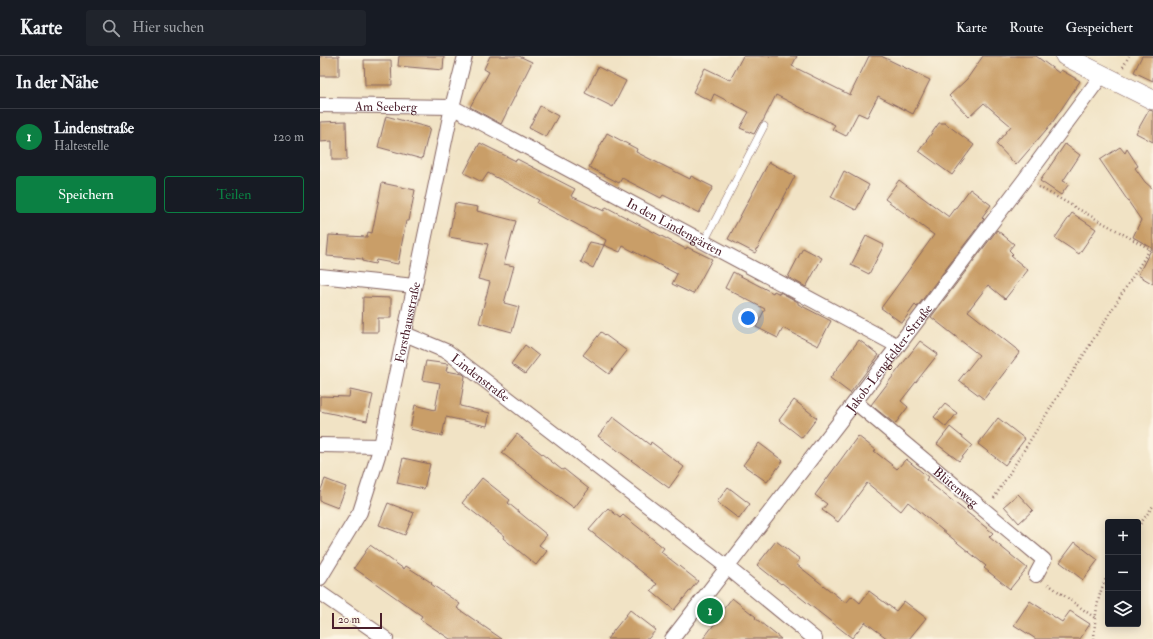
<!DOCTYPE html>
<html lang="de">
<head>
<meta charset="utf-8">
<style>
  body { margin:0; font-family:"IM FELL Double Pica",serif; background:#20242c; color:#f1f3f6 }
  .controls { position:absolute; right:12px; bottom:12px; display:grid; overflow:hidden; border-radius:4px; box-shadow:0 2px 10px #0003 }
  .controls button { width:36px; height:36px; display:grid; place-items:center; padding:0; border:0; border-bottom:1px solid #363941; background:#171b24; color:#f1f3f6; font:20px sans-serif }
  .scale { position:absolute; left:12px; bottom:10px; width:50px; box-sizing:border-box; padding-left:4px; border:2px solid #4a1f2b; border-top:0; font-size:11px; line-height:14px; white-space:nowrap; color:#4a1f2b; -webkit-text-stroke:3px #fcf5e5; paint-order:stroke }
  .you { position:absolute; left:428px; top:262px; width:14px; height:14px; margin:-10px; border:3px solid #fff; border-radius:50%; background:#1a73e8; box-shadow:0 0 0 6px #1a73e833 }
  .badge { display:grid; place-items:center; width:26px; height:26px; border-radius:50%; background:#0b8043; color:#fff; font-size:13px; font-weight:700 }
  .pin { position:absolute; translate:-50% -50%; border:2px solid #fff; box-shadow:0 1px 4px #0006 }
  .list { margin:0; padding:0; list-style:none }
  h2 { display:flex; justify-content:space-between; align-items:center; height:52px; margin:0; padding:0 16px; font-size:17px }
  h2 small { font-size:13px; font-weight:400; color:#9ea1a6 }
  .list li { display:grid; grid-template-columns:26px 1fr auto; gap:12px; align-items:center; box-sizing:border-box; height:56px; padding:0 16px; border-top:1px solid #363941 }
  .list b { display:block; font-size:15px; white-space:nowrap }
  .list p { margin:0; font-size:13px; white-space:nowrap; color:#9ea1a6 }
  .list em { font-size:13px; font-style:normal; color:#9ea1a6 }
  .actions { display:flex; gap:8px; padding:12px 16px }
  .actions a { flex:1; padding:9px 0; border:1px solid #0b8043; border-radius:4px; text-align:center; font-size:14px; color:#0b8043 }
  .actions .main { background:#0b8043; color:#fff }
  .icon { flex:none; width:22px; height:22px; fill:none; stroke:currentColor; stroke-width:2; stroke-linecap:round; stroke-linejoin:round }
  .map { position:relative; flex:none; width:833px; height:583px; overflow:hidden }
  header { display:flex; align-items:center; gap:24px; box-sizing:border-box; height:56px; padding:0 20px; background:#171b24; border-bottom:1px solid #363941 }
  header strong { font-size:19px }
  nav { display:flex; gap:22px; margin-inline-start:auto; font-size:14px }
  .search { width:280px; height:36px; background:#20242c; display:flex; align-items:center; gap:10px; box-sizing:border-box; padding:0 14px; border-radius:4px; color:#9ea1a6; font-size:15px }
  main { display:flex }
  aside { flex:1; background:#171b24 }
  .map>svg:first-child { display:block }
</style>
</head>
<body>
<header>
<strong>Karte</strong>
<div class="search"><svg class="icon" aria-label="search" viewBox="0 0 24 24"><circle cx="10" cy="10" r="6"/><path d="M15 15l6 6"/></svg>Hier suchen</div>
<nav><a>Karte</a><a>Route</a><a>Gespeichert</a></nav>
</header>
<main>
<aside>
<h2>In der Nähe<small></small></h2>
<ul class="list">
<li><span class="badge">1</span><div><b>Lindenstraße</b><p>Haltestelle</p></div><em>120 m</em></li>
</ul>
<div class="actions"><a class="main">Speichern</a><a>Teilen</a></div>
</aside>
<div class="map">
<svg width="833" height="583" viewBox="0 0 833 583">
  <rect width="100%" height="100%" fill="#fcf5e5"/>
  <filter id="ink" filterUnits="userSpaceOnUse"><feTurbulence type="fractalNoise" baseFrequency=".025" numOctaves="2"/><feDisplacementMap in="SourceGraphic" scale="8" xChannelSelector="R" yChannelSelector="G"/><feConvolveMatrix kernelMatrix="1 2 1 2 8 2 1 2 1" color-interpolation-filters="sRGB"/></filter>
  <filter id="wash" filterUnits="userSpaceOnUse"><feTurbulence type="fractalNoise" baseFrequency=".012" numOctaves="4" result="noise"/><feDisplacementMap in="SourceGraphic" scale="16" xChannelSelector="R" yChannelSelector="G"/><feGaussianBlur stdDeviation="0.9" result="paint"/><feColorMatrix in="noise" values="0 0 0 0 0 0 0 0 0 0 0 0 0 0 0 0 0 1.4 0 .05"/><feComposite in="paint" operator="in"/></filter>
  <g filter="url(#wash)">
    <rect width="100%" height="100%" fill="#f1e3c5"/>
    <g id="blocks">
      <!-- building -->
      <path fill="#c99e67" d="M0 0H19V20H0Z
        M79 0H124L123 14 78 10Z
        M170 0H199L212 6 181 68 150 51 169 16 164 13Z
        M423 0H477L472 10 530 39 549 0H561L610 24 593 58 558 40 547 61 538 57 526 80 512 73 515 69 456 39 443 65 440 67 434 78 420 72 429 56 394 38 391 45 373 36 385 12 410 24Z
        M663 0H716L739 17 741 14 760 25 732 67 696 109 676 88 691 70 664 47 649 61 629 40 647 23Z
        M822 0H833V25L814 16Z
        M44 4H71L72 29H45Z
        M278 11 306 25 293 51 265 37Z
        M220 50 238 60 226 81 209 72Z
        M829 54 833 55V86L816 77Z
        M66 60 110 72 102 103 58 91Z
        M26 65 27 104H12V85L0 86V66Z
        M619 67H625L654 89 632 119 599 95Z
        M287 77 317 93 316 96 370 123 371 120 393 131 379 157 343 139 341 142 302 122 299 127 269 111Z
        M160 87 196 105 197 103 255 133 251 140 284 155 286 151 366 193 367 191 392 203 373 238 352 228 357 218 303 190 300 196 284 189 286 184 217 147 219 144 168 117 162 126 144 117Z
        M745 88 760 99 743 125 749 128 741 139 720 125Z
        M800 91 805 97 807 93 818 110 815 112 825 126 833 133V228L818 219 832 192 813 181 821 164 780 104Z
        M449 106 475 120 435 197 408 183Z
        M524 115 549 129 536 154 511 141Z
        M579 124 629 161 650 133 671 149 662 161 664 163 597 251 595 249 582 267 561 252 614 179 565 143Z
        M62 127 95 134 89 165H86L78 208 56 204 55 208 42 205 43 203 7 200 9 179 47 181 48 176 52 177Z
        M135 147 158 151 157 155 196 165 184 208 194 210 184 247 199 251 192 276 159 267 170 226 158 223 168 188 129 181Z
        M752 157 776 173 759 198 735 182Z
        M677 174 694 188 689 194 693 198 691 200 708 214 685 243 668 229 648 255 700 296 664 343 639 324 659 299 611 261Z
        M546 180 564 189 549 218 531 209Z
        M270 186 284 189 273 212 261 206Z
        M483 192 502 202 486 231 468 221Z
        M413 216 453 237 454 235 460 238V236L478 246V248L511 265 498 290 463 272 458 282 436 271 445 253 405 232Z
        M43 241 71 242V262H58V276H42Z
        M281 276 307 295 289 318 263 299Z
        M539 284 559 299 530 337 510 322Z
        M600 285 618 298 581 345 588 351 575 368 551 349Z
        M205 289 219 300 205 318 191 308Z
        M106 305 128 308 126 315 143 318 145 320 140 350 170 357 167 370 126 361 122 380 90 373 95 349 115 354 120 327 102 324Z
        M30 334 53 339 47 365 0 355V340L29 341Z
        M474 344 497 362 482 382 459 364Z
        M625 348 637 357 626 371 614 361Z
        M293 361 330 389 331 386 364 411 349 432 278 380Z
        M678 362 705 383 685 409 658 388Z
        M630 371 652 389 639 405 617 388Z
        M197 378 242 414 244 413 269 433 254 452 182 397Z
        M538 380 556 394 554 395 577 413 586 403 608 421 606 424 673 477 669 481 707 512 690 533 664 512 666 510 588 446 581 455 547 427 518 466 502 454 507 448 495 439Z
        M439 387 463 405 447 426 423 409Z
        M83 402 110 408 104 433 77 427Z
        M162 422 190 444 188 447 227 479 219 489 227 495 216 509 183 482 184 480 142 447Z
        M5 423 26 431 18 452 0 445V436Z
        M408 431 430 448 419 463 397 446Z
        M698 438 713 454 699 467 684 450Z
        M68 447 94 457 85 479 59 469Z
        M288 452 300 462 303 459 344 492 341 496 378 525 354 554 331 535 337 528 269 474Z
        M456 485 480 503 476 508 526 547 532 540 540 547 549 535 576 555 584 545 606 562 589 583H568L545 566 532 582 462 527 461 528 437 509Z
        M755 486 778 504 763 524 740 506Z
        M50 489 84 513 86 510 112 527 111 528 140 548 137 552 182 583H130L100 563 102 560 34 512Z
        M412 542 436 561 435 562 461 583H383L396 566 394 565Z
        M710 545 742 566 750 555 770 568 760 583H716L694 569Z
        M310 554 336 574 328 583H287Z"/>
    </g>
  </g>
  <g filter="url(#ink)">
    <use href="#blocks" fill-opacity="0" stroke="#846461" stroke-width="1"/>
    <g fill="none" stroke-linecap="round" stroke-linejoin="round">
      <!-- lane casing -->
      <g stroke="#846461" stroke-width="8">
        <path id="lane" d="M384 186 444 70"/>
      </g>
      <!-- street casing -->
      <g stroke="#846461" stroke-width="16">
        <g id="street">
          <path id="s1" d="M0 49 132 51 578 290"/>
          <path d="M0 220 94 230"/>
          <path id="s2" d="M85 278 128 296 407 511 495 583"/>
          <path id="s3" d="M535 346 724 504 716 519"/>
          <path d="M0 389 61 390"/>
          <path id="s4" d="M0 522 40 456 61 390 132 51 145 0"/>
          <path d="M0 537 66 583"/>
          <path id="s5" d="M352 583 578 290 705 123 782 19"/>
        </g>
      </g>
      <!-- secondary casing -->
      <g stroke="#846461" stroke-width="20">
        <path id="secondary" d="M745 0 833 44"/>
      </g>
      <!-- path -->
      <path stroke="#846461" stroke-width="2.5" stroke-dasharray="1 3" stroke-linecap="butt" d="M803 11 809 0
        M674 442 830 193 717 130
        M818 471 833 450
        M728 528 775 562
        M774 583C775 561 777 538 788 519"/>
      <!-- lane -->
      <use href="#lane" stroke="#fff" stroke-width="7"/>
      <!-- street -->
      <use href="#street" stroke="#fff" stroke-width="14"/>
      <!-- secondary -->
      <use href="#secondary" stroke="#fff" stroke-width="19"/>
    </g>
  </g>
  <g text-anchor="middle" stroke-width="3" stroke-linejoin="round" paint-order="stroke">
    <!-- street labels -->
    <g font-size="13" fill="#4a1f2b" stroke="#fcf5e5">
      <text dy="5" stroke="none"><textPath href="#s1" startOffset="66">Am Seeberg</textPath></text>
      <text dy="5" stroke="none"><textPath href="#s1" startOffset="385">In den Lindengärten</textPath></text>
      <text dy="5" stroke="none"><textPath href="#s4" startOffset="273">Forsthausstraße</textPath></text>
      <text dy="5" stroke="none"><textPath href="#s5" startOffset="355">Jakob-Lengfelder-Straße</textPath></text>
      <text dy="5" stroke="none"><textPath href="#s2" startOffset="88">Lindenstraße</textPath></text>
      <text dy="5" stroke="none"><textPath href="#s3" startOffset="132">Blütenweg</textPath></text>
    </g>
  </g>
</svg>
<div class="controls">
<button>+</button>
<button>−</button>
<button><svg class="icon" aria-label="layers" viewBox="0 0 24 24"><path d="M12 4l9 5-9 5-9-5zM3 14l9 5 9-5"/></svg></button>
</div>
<div class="scale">20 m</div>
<div class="you"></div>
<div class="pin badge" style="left:390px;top:555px">1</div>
</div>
</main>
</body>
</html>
